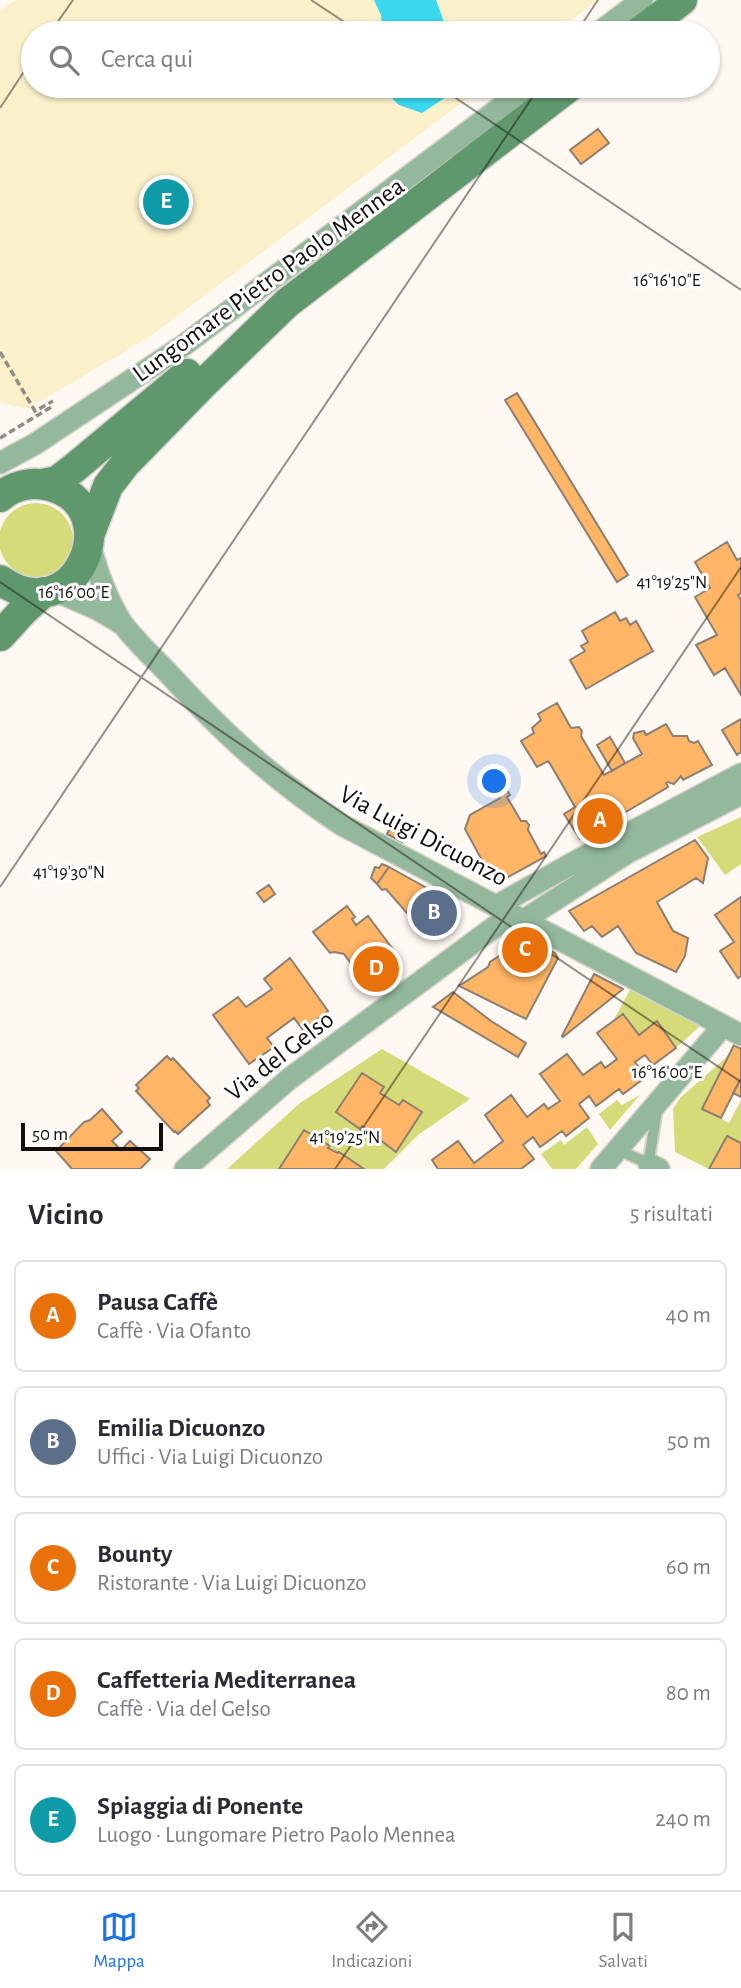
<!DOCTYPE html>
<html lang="it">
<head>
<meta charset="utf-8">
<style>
  body { margin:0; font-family:"Alegreya Sans",sans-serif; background:#f7f7f7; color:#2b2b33 }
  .scale { position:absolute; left:21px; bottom:18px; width:142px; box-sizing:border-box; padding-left:7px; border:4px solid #120d08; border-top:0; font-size:19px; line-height:24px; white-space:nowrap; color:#120d08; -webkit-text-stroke:5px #fff; paint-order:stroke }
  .you { position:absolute; left:495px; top:782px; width:24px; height:24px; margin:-18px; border:5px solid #fff; border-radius:50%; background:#1a73e8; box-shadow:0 0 0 10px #1a73e833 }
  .badge { display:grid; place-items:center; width:46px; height:46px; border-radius:50%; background:#1a73e8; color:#fff; font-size:23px; font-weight:700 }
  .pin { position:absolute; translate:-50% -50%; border:4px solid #fff; box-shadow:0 2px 7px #0006 }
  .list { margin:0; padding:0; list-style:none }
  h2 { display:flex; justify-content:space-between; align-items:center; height:91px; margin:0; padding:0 28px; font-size:30px }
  h2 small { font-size:23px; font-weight:400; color:#7c7c81 }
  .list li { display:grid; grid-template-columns:46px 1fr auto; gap:21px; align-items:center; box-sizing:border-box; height:112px; margin:0 14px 14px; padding:0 14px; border:2px solid #e1e1e2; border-radius:10px }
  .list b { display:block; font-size:26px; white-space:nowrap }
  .list p { margin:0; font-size:23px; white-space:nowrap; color:#7c7c81 }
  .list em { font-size:23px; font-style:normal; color:#7c7c81 }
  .icon { flex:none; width:38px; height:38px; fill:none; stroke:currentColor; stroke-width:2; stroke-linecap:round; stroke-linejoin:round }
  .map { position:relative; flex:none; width:741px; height:1169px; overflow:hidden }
  .search { position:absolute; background:#fff; box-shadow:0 2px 5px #0004; left:21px; right:21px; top:21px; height:77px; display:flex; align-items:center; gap:18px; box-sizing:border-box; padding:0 24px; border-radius:38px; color:#7c7c81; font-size:26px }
  .sheet { height:721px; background:#fff }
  nav { display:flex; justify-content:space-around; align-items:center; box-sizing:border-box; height:98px; border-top:2px solid #e1e1e2; background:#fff; font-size:19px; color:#7c7c81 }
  nav a { display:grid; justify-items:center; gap:4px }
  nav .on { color:#1a73e8 }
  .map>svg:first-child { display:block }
</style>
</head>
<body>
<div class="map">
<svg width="741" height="1169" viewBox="0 0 741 1169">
  <rect width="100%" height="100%" fill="#fef8f3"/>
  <!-- green -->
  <path fill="#d5db79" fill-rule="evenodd" d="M-1 540a37 37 0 1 1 74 0a37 37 0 1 1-74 0Z
    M741 817V864L725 875 697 837Z
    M631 988 700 1026 676 1048 657 1022 639 1035 623 1014 614 1019Z
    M382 1049 470 1099 418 1135 384 1169H364L304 1130 279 1169H227L300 1103ZM362 1073 384 1087 380 1093 399 1105 403 1100 422 1112 396 1151 362 1126Z
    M730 1054 702 1109 729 1123 741 1100V1143L727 1136 709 1169 675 1152 673 1109 680 1098Z
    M640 1095 610 1130 599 1114 617 1100 622 1105Z
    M587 1127 598 1144 576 1169H552L541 1154 561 1140 564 1145Z"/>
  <!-- sand -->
  <path fill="#faf0ca" d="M16 0H598L554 33H33V86H484L149 337 28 409 0 403V10Z"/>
  <!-- water -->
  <path fill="#3ad7ef" d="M374 0H436L448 33H382L381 15Z
    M386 86H446L449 95 422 113 399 105 386 92Z"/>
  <!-- building -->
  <path fill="#feb565" stroke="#8c7f72" stroke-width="2" d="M598 129 609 143 581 164 570 150Z
    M517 393 628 575 617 582 505 400Z
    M727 542 737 560 741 558V593L738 595 741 600V695L725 668 714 675 696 645 717 635 695 597 710 588 695 562Z
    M615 612 620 621 626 618 630 625 636 621 653 651 586 689 570 660 585 651 581 646 588 642 582 631Z
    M557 703 571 728 579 727 582 731 581 736 604 775 642 754 633 738 634 733 644 731 646 735 666 724 673 736H687L689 741 694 743 698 741 712 765 683 780 681 776 674 784 668 782 666 783 668 787 619 816 617 813 614 819 580 839 564 814 575 807 552 767 548 761 537 767 521 741 534 733 532 728 541 720 538 714Z
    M741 719V752L737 755 722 730Z
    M610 737 625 763 612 771 597 745Z
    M507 790 510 795 507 797 521 821H526L529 825 528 830 541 854 544 852 546 856 501 881 491 877 465 829 470 815 500 798 499 795Z
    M393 822 408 829 402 842 387 834Z
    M695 840 708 858 703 883 696 878 657 902 673 931 688 938 685 956 676 972 636 953 618 926 602 937 592 926 584 931 569 911Z
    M382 864 389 867 377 884 371 878 375 867 379 868Z
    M389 867 452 902 451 905 455 908 456 912 451 919 452 922 428 937 386 889 382 890 377 884Z
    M269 885 275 894 264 902 257 893Z
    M741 897V976L738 978 720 951 734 942 715 915Z
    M347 906 355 917 352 919 356 925 368 916 395 952 383 962 387 968 377 974 380 977 367 986 344 954 334 952 330 953 313 932Z
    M528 939 555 953 558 958 526 1019 459 986 488 967 490 962 523 940Z
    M290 958 328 1011 303 1030 294 1018 267 1038 274 1047 249 1064 213 1015 238 997 246 1007 272 989 264 979Z
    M594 974 623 989 563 1037 562 1036Z
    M453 992 491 1021 526 1043 518 1057 433 1007Z
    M623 1014 639 1035 657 1021 676 1048 653 1065 645 1055 635 1062 646 1077 623 1094 619 1089 596 1106 589 1096 579 1104 589 1118 566 1136 562 1131 540 1147 533 1137 523 1145 534 1159 521 1169H438L432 1160 458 1141 474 1163 503 1141 485 1115 511 1095 527 1117 544 1104 548 1109 560 1101 540 1074 567 1054 583 1075 601 1062 605 1068 617 1059 597 1033Z
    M734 1045 741 1049V1078L721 1118 702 1109Z
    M167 1056 171 1060 173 1058 210 1098 207 1101 210 1105 178 1134 175 1131 174 1132 136 1091 139 1088 136 1085Z
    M362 1073 384 1087 380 1093 399 1105 403 1100 422 1112 396 1152 362 1126 360 1129 336 1112Z
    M741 1078V1097L733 1093Z
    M102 1109 122 1132 112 1141 121 1150 130 1141 150 1159 140 1169H72L56 1151 84 1122 90 1120Z
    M304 1130 330 1146 328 1148 338 1153 339 1152 364 1169H279Z
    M727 1136 741 1143V1169H709Z"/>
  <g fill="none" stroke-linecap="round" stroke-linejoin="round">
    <!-- lane casing -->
    <g stroke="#d8d2cd" stroke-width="14">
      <path id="lane" d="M619 1150 649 1164
        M648 1166 657 1110"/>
    </g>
    <!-- street casing -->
    <g stroke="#d8d2cd" stroke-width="24">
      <path id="street" d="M598 33 642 0
        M0 463 35 444 184 345 529 86
        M90 544C97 572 106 598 122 623 135 641 154 658 169 674 224 734 274 780 342 825L741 1035
        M53 590 97 609 122 624
        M496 906 582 858 741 774
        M524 920 627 853 741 794
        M649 1164 659 1169
        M185 1169 289 1079 512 914
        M601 1169 723 1026"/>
    </g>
    <!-- secondary casing -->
    <g stroke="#d8d2cd" stroke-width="33">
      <path id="secondary" d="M638 33 682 0
        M43 484 57 481 73 469 187 374
        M0 497C14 485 33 481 50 486 129 507 76 634 0 580
        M90 533 108 486 125 464 202 385 287 303 570 86
        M0 636 22 612 44 592"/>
    </g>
    <!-- path -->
    <path stroke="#928c87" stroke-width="3.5" stroke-dasharray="7 3.5" stroke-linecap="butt" d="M0 352 35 411 53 401
      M0 438 53 406"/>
    <!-- lane -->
    <use href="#lane" stroke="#93b89b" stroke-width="10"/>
    <!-- street -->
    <use href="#street" stroke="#93b89b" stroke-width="21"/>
    <!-- secondary -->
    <use href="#secondary" stroke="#60986e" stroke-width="30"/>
  </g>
  <!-- ticks -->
  <path fill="none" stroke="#120d08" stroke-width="2" stroke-opacity="0.45" d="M311 0 361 33M50 33 73 0M576 33 598 0M438 86 741 290M0 108 33 58M0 582 741 1082M0 887 540 86M335 1169 741 567"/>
  <g text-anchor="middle" stroke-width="6" stroke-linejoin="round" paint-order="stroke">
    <!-- street labels -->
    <g font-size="26" fill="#120d08" stroke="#fff">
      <text transform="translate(268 279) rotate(-36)" y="9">Lungomare Pietro Paolo Mennea</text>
      <text transform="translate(424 835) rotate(28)" y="9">Via Luigi Dicuonzo</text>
      <text transform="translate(279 1055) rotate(-38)" y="9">Via del Gelso</text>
    </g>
  </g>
  <g font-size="18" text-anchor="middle" fill="#120d08" stroke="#fff" stroke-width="6" stroke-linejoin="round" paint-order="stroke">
    <text x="667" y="286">16°16'10"E</text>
    <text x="672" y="588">41°19'25"N</text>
    <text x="74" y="598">16°16'00"E</text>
    <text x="69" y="878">41°19'30"N</text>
    <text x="667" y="1078">16°16'00"E</text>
    <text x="345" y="1143">41°19'25"N</text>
  </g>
</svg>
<div class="scale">50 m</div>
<div class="you"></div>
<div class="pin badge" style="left:600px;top:821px;background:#e8710a">A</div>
<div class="pin badge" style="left:434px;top:913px;background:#5c6f8a">B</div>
<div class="pin badge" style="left:525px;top:950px;background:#e8710a">C</div>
<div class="pin badge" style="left:376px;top:969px;background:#e8710a">D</div>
<div class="pin badge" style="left:166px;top:202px;background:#0f9aa8">E</div>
<div class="search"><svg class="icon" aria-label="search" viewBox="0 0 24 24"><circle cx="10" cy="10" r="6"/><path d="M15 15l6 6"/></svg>Cerca qui</div>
</div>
<section class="sheet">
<h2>Vicino<small>5 risultati</small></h2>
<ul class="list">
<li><span class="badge" style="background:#e8710a">A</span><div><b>Pausa Caffè</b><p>Caffè · Via Ofanto</p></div><em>40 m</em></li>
<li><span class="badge" style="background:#5c6f8a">B</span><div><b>Emilia Dicuonzo</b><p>Uffici · Via Luigi Dicuonzo</p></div><em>50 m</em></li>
<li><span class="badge" style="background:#e8710a">C</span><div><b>Bounty</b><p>Ristorante · Via Luigi Dicuonzo</p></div><em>60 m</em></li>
<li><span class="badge" style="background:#e8710a">D</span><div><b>Caffetteria Mediterranea</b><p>Caffè · Via del Gelso</p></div><em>80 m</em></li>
<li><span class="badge" style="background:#0f9aa8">E</span><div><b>Spiaggia di Ponente</b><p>Luogo · Lungomare Pietro Paolo Mennea</p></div><em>240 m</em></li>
</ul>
</section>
<nav>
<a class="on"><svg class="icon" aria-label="map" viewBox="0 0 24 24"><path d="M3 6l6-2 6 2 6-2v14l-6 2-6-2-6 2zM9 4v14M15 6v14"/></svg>Mappa</a>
<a><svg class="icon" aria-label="directions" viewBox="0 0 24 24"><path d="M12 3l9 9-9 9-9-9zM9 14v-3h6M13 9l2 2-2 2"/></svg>Indicazioni</a>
<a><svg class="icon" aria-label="saved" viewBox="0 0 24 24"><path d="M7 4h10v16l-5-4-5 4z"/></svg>Salvati</a>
</nav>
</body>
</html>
